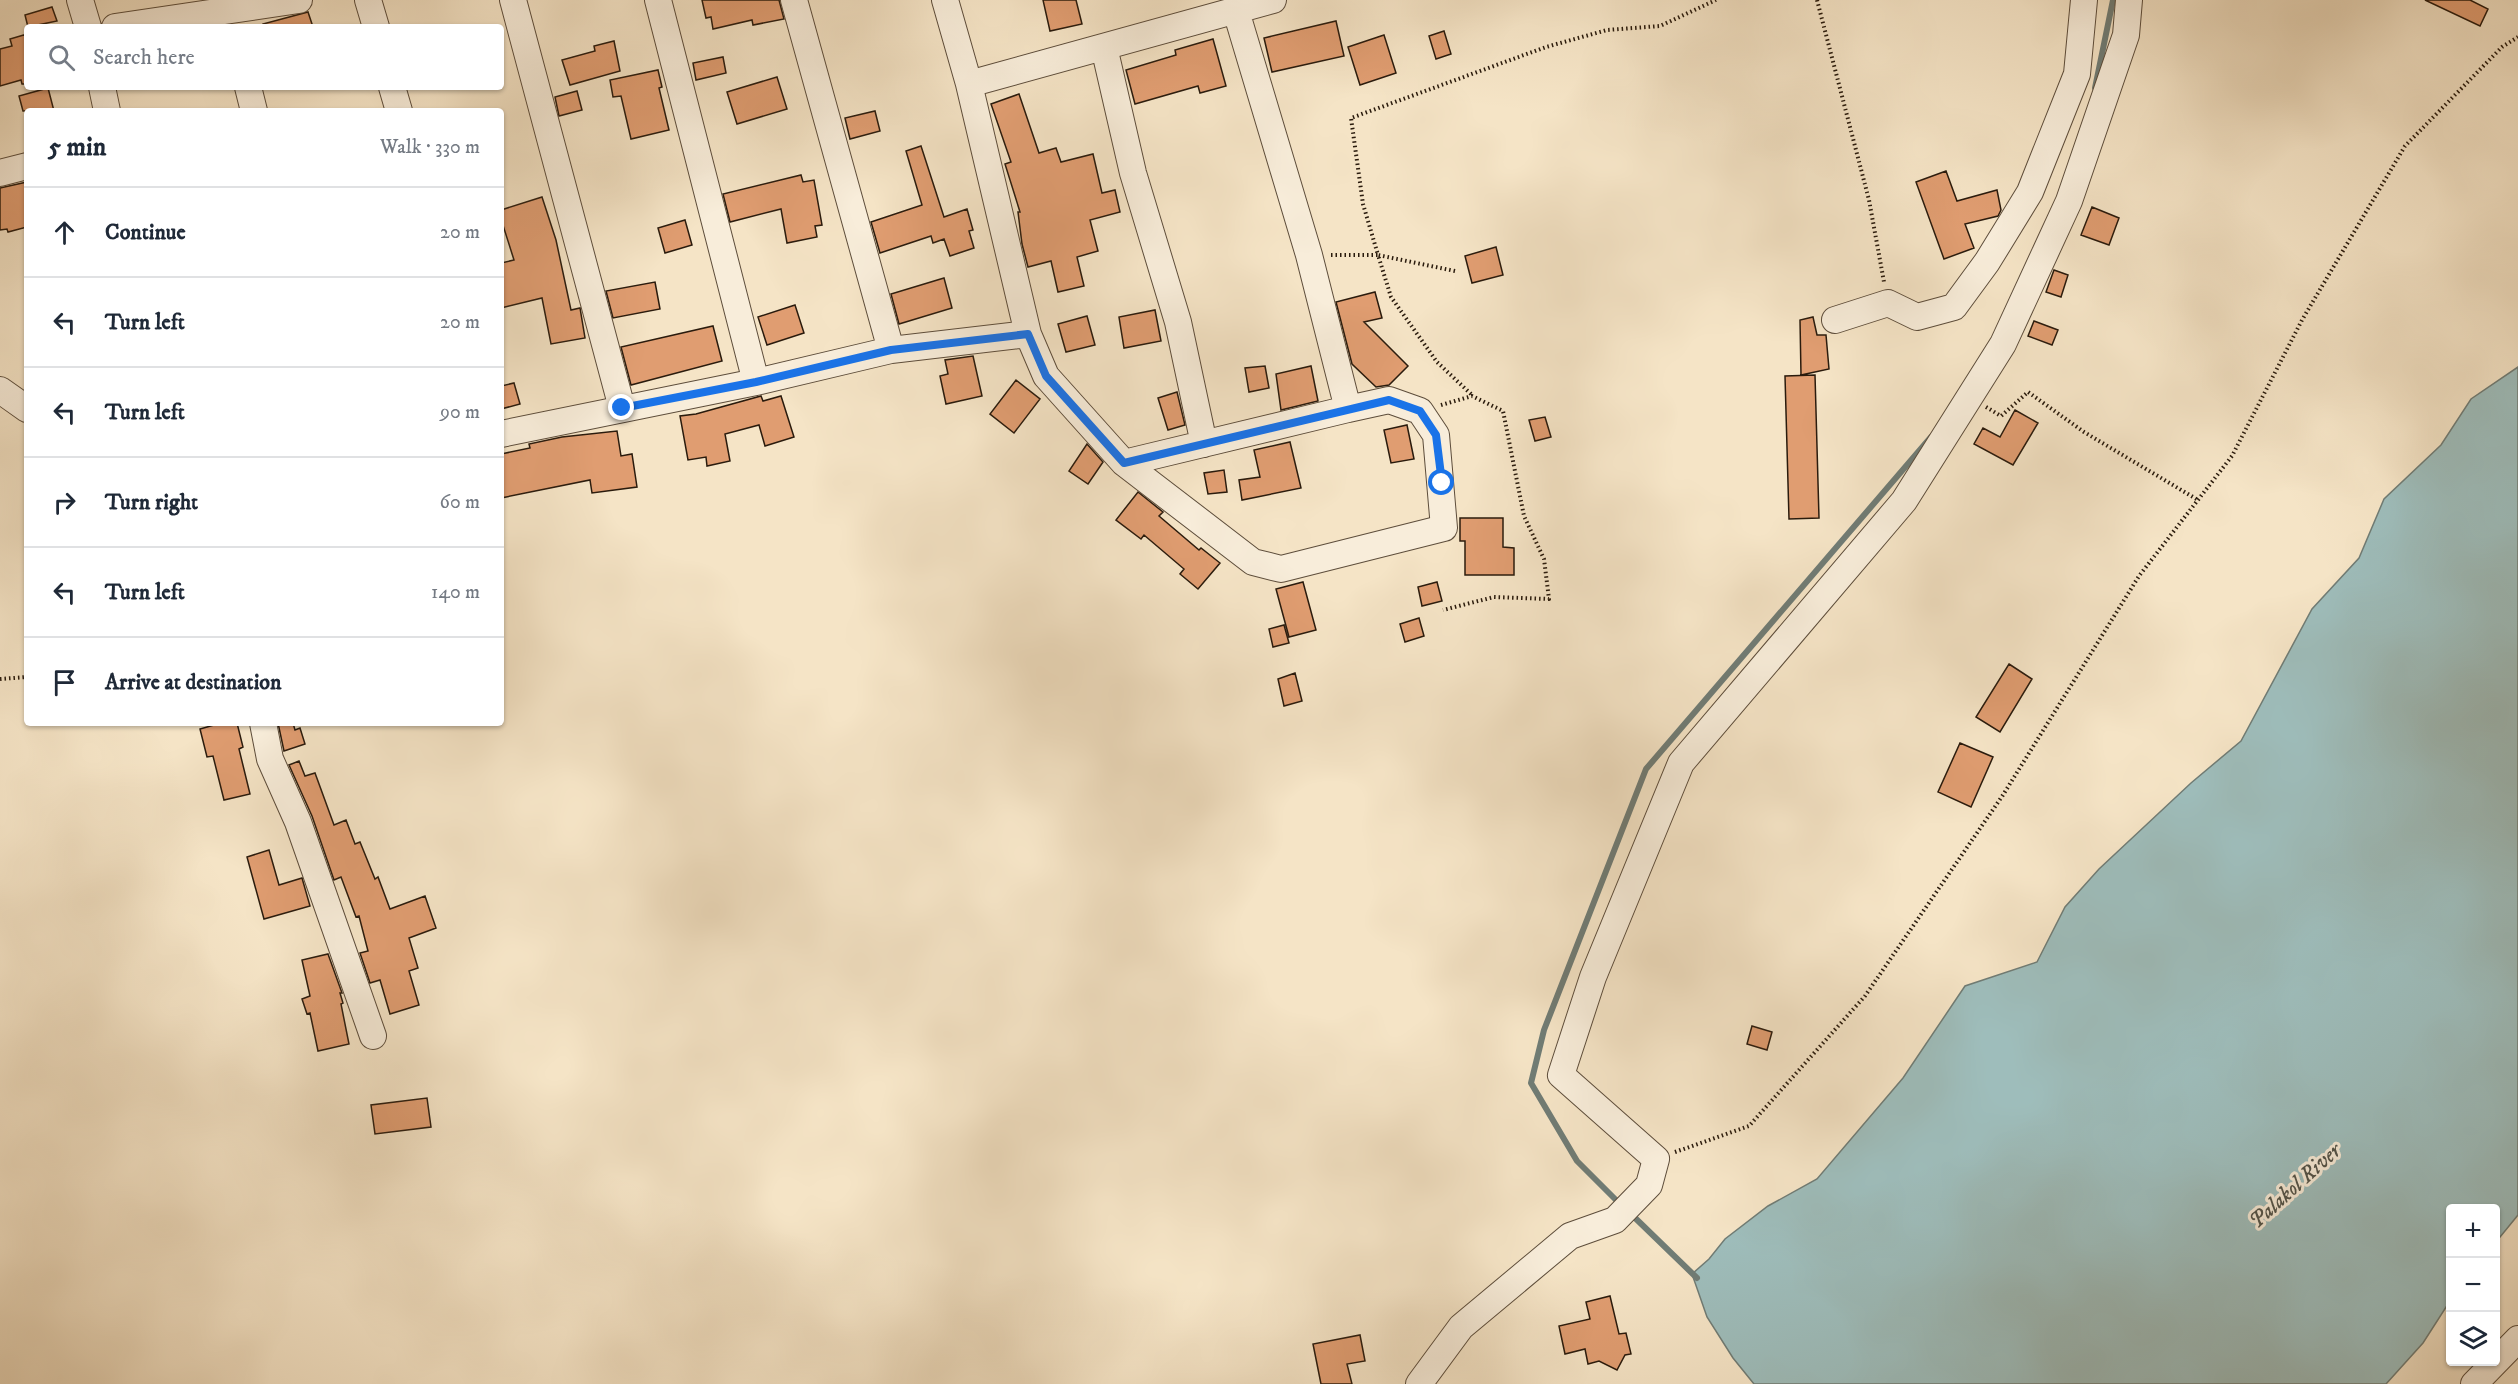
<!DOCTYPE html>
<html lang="en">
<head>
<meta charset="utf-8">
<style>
  body { margin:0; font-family:"IM FELL DW Pica",serif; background:#f6f6f7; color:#1f2937 }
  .controls { position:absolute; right:18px; bottom:18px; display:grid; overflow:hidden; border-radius:6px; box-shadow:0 2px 4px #0004 }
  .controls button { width:54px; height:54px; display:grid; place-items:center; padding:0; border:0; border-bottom:2px solid #e0e1e3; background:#fff; color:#1f2937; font:30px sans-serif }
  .stop { position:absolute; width:18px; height:18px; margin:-14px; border:4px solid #1a73e8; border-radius:50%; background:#fff }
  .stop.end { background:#1a73e8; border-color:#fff; box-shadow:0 2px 6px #0008 }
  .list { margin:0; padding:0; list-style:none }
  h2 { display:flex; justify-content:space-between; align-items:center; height:78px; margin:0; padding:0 24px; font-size:26px }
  h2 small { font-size:20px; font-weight:400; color:#747a83 }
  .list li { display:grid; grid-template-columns:39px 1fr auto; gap:18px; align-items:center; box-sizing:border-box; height:90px; padding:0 24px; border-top:2px solid #e0e1e3 }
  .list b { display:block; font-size:22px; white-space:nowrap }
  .list em { font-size:20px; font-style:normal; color:#747a83 }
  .icon { flex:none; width:33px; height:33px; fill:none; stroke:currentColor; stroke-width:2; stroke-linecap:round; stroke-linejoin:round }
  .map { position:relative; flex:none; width:2518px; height:1384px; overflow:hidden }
  .search { position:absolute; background:#fff; box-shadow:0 2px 4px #0004; left:24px; top:24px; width:480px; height:66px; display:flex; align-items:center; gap:15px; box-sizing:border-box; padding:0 21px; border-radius:6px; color:#747a83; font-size:22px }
  .panel { position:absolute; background:#fff; box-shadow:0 2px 4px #0004; left:24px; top:108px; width:480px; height:618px; border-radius:6px }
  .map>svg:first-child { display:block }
</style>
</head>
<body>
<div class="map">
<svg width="2518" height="1384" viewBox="0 0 2518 1384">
  <rect width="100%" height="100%" fill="#f5e4c6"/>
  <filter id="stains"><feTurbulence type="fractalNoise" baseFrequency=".00333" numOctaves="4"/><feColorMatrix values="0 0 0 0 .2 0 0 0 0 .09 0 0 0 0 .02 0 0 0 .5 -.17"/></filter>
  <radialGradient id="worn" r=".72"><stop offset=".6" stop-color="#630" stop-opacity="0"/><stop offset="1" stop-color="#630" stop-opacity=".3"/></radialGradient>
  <!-- water -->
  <path fill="#9ebdbb" stroke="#707c75" stroke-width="1.5" d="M2518 367V1215L2496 1242V1208H2450V1301L2423 1343 2386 1384H1754L1733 1358 1707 1317 1692 1274 1709 1259 1725 1239 1768 1206 1817 1179 1903 1078 1965 986 2037 962 2065 907 2099 869 2191 783 2241 741 2312 609 2359 558 2384 499 2441 445 2471 399Z"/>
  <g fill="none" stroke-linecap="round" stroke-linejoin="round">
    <!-- stream -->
    <path stroke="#707c75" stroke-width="6" d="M2095 88 2113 0
      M1621 1205 1577 1161 1531 1083 1544 1030 1646 769 1931 437
      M1631 1214 1697 1278"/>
  </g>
  <!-- building -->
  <path fill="#e09d71" stroke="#2a1b0d" stroke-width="1.5" d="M702 0H779L784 19 753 25 752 20 713 29 711 17 706 18Z
    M1043 0H1076L1082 24 1050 31Z
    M2425 0H2470L2488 9 2480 26Z
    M52 7 57 21 28 27 25 15Z
    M308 12 313 27H264L263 24Z
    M1336 21 1344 56 1272 72 1264 38Z
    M1444 31 1451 54 1436 59 1429 36Z
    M27 34V84H22L21 80 0 86V49L12 46 10 39Z
    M1384 35 1396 73 1360 85 1348 47Z
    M1213 39 1226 86 1200 93 1198 86 1135 104 1126 70 1176 55 1175 50Z
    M614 41 620 71 570 85 562 60 595 51 594 46Z
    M723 57 726 73 696 80 693 63Z
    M658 70 662 87 659 88 669 130 631 139 621 96 613 97 610 80Z
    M777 77 787 109 737 124 727 92Z
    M48 88 54 111H23L19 96Z
    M577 91 582 110 559 116 555 97Z
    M1019 94 1039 153 1056 148 1061 162 1093 154 1102 193 1115 190 1120 212 1090 220 1098 251 1077 257 1084 286 1058 292 1051 261 1028 267 1022 244 1018 212H1020L1005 164 1011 162 991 104Z
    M875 111 880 131 850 139 845 118Z
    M921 146 944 217 967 209 973 230 969 231 974 248 950 256 944 239 933 243 931 236 880 253 871 222 922 205 906 151Z
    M1946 171 1957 201 1997 190 2001 210 1998 216 1965 224 1974 248 1944 259 1916 182Z
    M801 175 803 182 814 180 822 225 815 226 817 237 787 243 781 209 730 222 723 194Z
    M27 182V227L8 232 7 229 0 230V188Z
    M542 197 556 240 571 310 580 308 585 338 551 344 542 298 501 308V263L514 260 501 219V210Z
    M2092 207 2119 218 2109 245 2081 235Z
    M685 220 692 245 665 253 658 228Z
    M1496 247 1503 275 1472 283 1465 256Z
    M2054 270 2068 275 2061 297 2046 292Z
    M944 278 952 308 899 324 891 294Z
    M655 282 660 309 613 318 606 291Z
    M1375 292 1382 318 1364 322 1408 366 1389 385 1376 387 1352 364 1336 302Z
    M795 305 804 333 767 345 758 317Z
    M1155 310 1161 341 1124 348 1119 317Z
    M1087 316 1095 345 1066 352 1058 324Z
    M1813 317 1817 335H1826L1829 369 1801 375 1800 320Z
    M2034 321 2058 330 2052 345 2028 336Z
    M713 326 722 361 631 385 621 347Z
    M973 356 982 396 946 404 940 376 948 374 945 360Z
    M1265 366 1269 388 1249 392 1245 368Z
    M1311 366 1318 401 1281 410 1276 374Z
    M1815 375 1819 518 1789 519 1785 376Z
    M1016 380 1040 399 1014 433 990 414Z
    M514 383 520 404 501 409V386Z
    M1177 392 1185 425 1168 430 1158 398Z
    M761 396 763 401 781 396 794 437 765 446 759 425 725 434 730 461 707 466 706 457 688 460 680 416 696 414Z
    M2015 410 2038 423 2013 465 1974 444 1983 428 2000 437Z
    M1545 417 1551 437 1535 441 1529 420Z
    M1407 425 1414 459 1391 463 1384 430Z
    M617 431 621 456 632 454 637 487 592 493 590 480 501 498V454L530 448 529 444 562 437Z
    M1290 442 1301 488 1242 500 1239 480 1260 477 1254 450Z
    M1087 444 1103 462 1088 484 1069 471Z
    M1224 470 1227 492 1208 494 1204 473Z
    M1138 492 1163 512 1159 516 1199 550 1201 548 1220 563 1198 589 1180 574 1184 569 1144 535 1141 539 1116 520Z
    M1460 518H1503V547L1514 548V575H1465V541H1460Z
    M1303 582 1316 630 1289 637 1276 589Z
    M1437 582 1442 601 1422 606 1418 587Z
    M1419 618 1424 636 1405 642 1400 624Z
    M1284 625 1289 643 1273 647 1269 629Z
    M2009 664 2032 679 2000 732 1976 717Z
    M1295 673 1302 701 1284 706 1278 679Z
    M221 723H237L243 747 239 749 250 794 224 800 213 756 207 757 200 729Z
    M278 723H293L295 730 300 728 305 744 284 751Z
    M1960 743 1993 757 1971 807 1938 792Z
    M299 761 305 776 315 773 334 825 346 820 355 844 360 842 375 879 378 877 390 909 425 896 436 928 409 938 418 968 409 971 419 1005 390 1014 380 980 370 983 360 953 368 951 359 916 356 917 341 877 334 880 312 816 289 765Z
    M269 850 279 885 302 878 310 906 264 919 247 857Z
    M328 954 342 993H340L343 1003 341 1004 349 1044 318 1051 310 1013 307 1014 302 999 310 996 302 960Z
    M1752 1026 1772 1032 1767 1050 1747 1044Z
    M427 1098 431 1127 375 1134 371 1105Z
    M1610 1296 1619 1334 1626 1333 1631 1354 1625 1355 1617 1370 1599 1361 1588 1364 1585 1349 1565 1354 1559 1326 1590 1319 1586 1302Z
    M1360 1335 1365 1361 1347 1364 1352 1384H1321L1313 1344Z"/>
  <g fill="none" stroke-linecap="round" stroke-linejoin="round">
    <!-- minor casing -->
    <g stroke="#5d4d3b" stroke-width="28">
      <path id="minor" d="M80 0 88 27
        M368 0 376 27
        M513 0 622 408
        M658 0 756 382
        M794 0 891 350
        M945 0 969 84
        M115 27 299 0
        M1104 47 1133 173 1178 322 1204 444
        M102 87 107 111
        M248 87 254 111
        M392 87 399 111
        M0 173 27 166
        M1835 320 1888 303 1917 317 1954 307 1987 262 2030 192 2077 74 2084 0
        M1028 334 1046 376 1124 463 1253 562 1281 569 1444 528 1436 435 1420 411 1389 400 1348 409
        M0 390 27 409
        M501 434 756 382 891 350 1028 334 969 84 1273 0
        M1124 463 1348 409 1309 255 1236 11
        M263 723 270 759 298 822 373 1036
        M1419 1384 1461 1327 1570 1236 1615 1220 1649 1185 1656 1159 1561 1075 1593 977 1681 763 1904 501 2003 344 2069 201 2126 35 2129 0
        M2474 1384 2518 1339"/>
    </g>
    <!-- path -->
    <path stroke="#2a1b0d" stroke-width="4" stroke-dasharray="1.5 3" stroke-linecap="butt" d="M1817 0 1869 200 1884 282
      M1331 255H1378L1363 204 1351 118 1546 47 1607 30 1660 26 1716 0
      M1455 271 1378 255 1391 297 1437 362 1472 395
      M1441 405 1472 396 1503 411 1524 516 1544 559 1549 599 1494 597 1443 610
      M1986 407 2001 416 2028 392 2084 432 2198 500
      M0 679 27 677
      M1675 1152 1749 1126 1865 996 2003 795 2139 576 2232 456 2302 320 2405 146 2502 47 2518 37"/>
    <!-- minor -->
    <use href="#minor" stroke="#f8edda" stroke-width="26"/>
  </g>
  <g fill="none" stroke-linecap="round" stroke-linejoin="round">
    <!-- route -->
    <path stroke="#1a73e8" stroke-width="8" d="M622 408 756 382 891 350 1028 334 1046 376 1124 463 1389 400 1420 411 1436 435 1442 483"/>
  </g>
  <g text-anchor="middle" stroke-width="6" stroke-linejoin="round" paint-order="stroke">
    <!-- water labels -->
    <g font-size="22" font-style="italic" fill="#53544a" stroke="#f8edda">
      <text transform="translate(2294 1185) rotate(-42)" y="8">Palakol River</text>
    </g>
  </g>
  <rect width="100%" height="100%" filter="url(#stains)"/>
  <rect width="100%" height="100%" fill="url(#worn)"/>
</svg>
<div class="controls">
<button>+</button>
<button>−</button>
<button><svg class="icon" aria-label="layers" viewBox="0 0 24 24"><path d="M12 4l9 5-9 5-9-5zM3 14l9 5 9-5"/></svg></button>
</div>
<div class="stop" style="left:1442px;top:483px"></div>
<div class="stop end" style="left:622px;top:408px"></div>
<div class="search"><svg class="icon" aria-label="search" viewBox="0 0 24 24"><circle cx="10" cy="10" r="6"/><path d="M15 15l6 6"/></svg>Search here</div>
<section class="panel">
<h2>5 min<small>Walk · 330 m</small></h2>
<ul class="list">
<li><svg class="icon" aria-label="ahead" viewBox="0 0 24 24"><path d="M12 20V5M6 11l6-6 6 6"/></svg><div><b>Continue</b></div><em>20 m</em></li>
<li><svg class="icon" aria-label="left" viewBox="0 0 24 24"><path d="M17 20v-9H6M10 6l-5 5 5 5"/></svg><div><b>Turn left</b></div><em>20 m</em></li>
<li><svg class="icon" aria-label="left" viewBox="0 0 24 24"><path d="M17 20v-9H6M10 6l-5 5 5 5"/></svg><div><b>Turn left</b></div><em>90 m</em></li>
<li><svg class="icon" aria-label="right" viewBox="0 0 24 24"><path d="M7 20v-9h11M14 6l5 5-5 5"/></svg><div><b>Turn right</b></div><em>60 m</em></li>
<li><svg class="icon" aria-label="left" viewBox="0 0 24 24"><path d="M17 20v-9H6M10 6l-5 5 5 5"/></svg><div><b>Turn left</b></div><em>140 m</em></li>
<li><svg class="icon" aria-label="arrive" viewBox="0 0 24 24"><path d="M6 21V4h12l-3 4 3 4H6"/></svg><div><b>Arrive at destination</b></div></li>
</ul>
</section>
</div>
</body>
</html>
